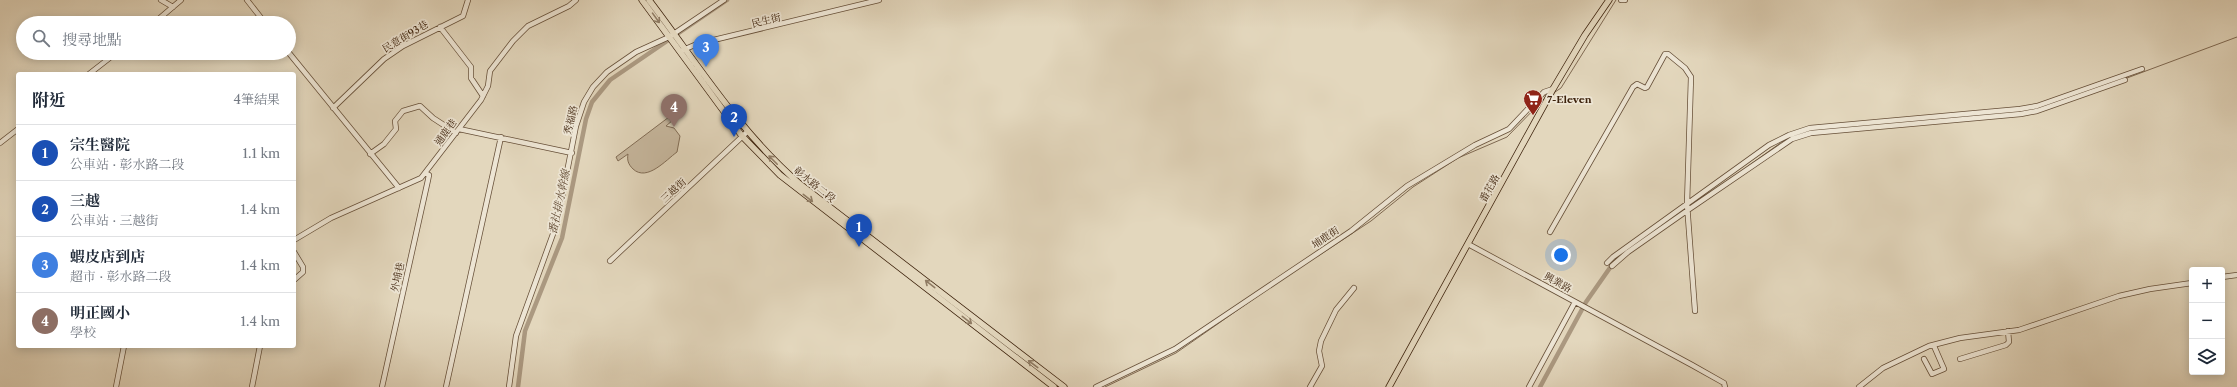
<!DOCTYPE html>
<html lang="zh-TW">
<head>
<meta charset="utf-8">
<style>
  body { margin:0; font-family:"Libre Caslon Text","Noto Serif TC",serif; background:#f6f6f7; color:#1f2937 }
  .controls { position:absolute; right:12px; bottom:12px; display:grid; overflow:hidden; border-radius:4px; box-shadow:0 2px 10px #0003 }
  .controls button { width:36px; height:36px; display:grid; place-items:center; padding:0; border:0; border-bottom:1px solid #e0e1e3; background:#fff; color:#1f2937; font:20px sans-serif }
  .you { position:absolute; left:1561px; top:255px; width:14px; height:14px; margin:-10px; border:3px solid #fff; border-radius:50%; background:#1a73e8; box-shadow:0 0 0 6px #1a73e833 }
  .badge { display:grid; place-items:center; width:26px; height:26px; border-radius:50%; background:#8f2418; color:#fff; font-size:13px; font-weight:700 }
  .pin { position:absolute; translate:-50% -33px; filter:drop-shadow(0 1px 2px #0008) }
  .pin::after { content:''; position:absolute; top:21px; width:14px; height:12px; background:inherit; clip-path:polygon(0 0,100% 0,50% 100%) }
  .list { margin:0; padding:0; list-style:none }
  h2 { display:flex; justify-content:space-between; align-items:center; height:52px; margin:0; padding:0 16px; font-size:17px }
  h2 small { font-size:13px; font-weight:400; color:#747a83 }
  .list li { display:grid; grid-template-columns:26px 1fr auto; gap:12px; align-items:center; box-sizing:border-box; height:56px; padding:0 16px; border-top:1px solid #e0e1e3 }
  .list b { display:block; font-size:15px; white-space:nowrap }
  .list p { margin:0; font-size:13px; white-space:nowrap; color:#747a83 }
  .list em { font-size:13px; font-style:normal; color:#747a83 }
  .icon { flex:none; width:22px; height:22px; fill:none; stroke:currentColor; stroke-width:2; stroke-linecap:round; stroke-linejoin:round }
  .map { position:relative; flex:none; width:2237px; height:387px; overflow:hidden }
  .search { position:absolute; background:#fff; box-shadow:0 2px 10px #0003; left:16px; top:16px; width:280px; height:44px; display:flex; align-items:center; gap:10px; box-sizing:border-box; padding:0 14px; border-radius:22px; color:#747a83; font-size:15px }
  .panel { position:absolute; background:#fff; box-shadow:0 2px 10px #0003; left:16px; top:72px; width:280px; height:276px; border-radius:4px }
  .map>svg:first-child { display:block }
</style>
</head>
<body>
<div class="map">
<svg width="2237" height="387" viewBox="0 0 2237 387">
  <rect width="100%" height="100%" fill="#e3d7bd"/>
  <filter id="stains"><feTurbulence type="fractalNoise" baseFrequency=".005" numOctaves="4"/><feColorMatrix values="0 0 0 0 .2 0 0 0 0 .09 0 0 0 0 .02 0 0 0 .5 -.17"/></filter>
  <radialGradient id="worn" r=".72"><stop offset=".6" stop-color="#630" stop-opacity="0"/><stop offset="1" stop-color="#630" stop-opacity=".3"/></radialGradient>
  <!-- green -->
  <path fill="#c7b89f" stroke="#826d56" d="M669 117 673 120 666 126 674 128 680 136 677 152C666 160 647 182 633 169 628 164 627 160 628 154L618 161 616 157Z"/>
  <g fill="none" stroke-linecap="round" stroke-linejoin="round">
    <!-- stream -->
    <path stroke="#7f6952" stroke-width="1" d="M2127 78 2237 37
      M1555 92 1561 88 1616 0
      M2022 111 2031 110
      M1933 120 2003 113
      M1747 167 1786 139
      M1318 256 1371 221 1413 187 1458 158 1507 137 1545 98
      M1105 387 1176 353 1262 293"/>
    <!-- canal -->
    <path stroke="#ab9981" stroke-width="4.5" d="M518 387 525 331 562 238 586 119 592 102 610 80 727 0
      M1540 387 1586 302 1614 262"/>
    <!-- minor casing -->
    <g stroke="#664f38" stroke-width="6">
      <path id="minor" d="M161 0 173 7
        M247 0 265 23
        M1621 0H1625
        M154 23 181 0
        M440 27 471 67V78L483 96
        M683 50 697 44 879 0
        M289 53 399 188
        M89 74 116 53
        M333 108 384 59 403 46 463 16 468 0
        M459 129 572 153
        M0 143 18 129
        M370 154 384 144 396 129 395 121 403 111 420 106 433 118 456 133
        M1550 232 1633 87 1637 84 1645 88 1647 87 1665 54H1668L1685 68 1691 77 1687 204 1695 311
        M294 240 331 218 421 178 481 100 488 86 490 71 513 41 528 26 569 6 576 0
        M1468 244 1692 365 1724 383 1725 387
        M294 252 303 267V272L294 280
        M610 261 747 132
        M1607 263 1613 257 1769 145 1789 135 1810 128 2020 109 2037 106 2142 69
        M1612 266 1628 252 1688 210 1792 139 1811 133 2021 114 2037 111 2125 80
        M2222 277 2237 275
        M1924 359 1932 374 1944 369 1934 346
        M1960 359 2006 345 2009 342 2008 331
        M116 387 124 346
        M252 387 260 346
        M382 387 428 180 429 175 425 173
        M446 387 501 137
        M509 387 516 336 557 223 576 126 584 102 593 87 607 72 636 52 669 37 724 0
        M1096 387 1175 349 1351 231 1407 186 1475 145 1509 129 1544 92 1553 89
        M1310 387 1322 366 1319 351 1321 341 1336 310 1354 288
        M1529 387 1575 302
        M1859 387 1883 368 1929 346 1960 338 2019 330 2119 296 2150 289 2192 283"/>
    </g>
    <!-- major casing -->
    <g stroke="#3d220c" stroke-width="7">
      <path id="major" d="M642 0 742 136 780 175 1054 387
        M649 0C697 63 740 133 801 185L1064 387
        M1389 387 1553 89 1585 35 1609 0"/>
    </g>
    <!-- minor -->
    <use href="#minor" stroke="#ede5d4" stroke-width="4.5"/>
    <!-- major -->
    <use href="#major" stroke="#e3d7bd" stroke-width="5.5"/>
  </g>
  <!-- one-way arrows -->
  <defs><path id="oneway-shaft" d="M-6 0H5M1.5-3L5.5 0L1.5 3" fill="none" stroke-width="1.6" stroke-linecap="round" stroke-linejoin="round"/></defs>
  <g stroke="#907c64">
    <use href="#oneway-shaft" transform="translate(656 18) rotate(54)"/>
    <use href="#oneway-shaft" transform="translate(773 160) rotate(-135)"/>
    <use href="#oneway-shaft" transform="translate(808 198) rotate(38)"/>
    <use href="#oneway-shaft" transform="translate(930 284) rotate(-142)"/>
    <use href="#oneway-shaft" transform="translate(967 320) rotate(38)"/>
    <use href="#oneway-shaft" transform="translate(1033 364) rotate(-143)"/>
  </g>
  <!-- icons -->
  <defs>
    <g id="supermarket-pin" transform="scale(1)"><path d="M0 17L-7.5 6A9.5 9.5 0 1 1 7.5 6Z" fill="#8f2418" stroke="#ede5d4"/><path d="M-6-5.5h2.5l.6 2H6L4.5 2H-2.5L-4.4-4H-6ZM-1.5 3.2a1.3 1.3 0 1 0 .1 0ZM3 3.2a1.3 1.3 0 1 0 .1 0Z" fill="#fff"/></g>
  </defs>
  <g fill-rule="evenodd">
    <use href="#supermarket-pin" x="1533" y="99"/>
  </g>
  <g text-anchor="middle" stroke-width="3.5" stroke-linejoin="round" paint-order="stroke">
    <!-- street labels -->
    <g font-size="10" fill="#3d220c" stroke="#ede5d4">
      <text transform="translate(766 20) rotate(-14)" y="4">民生街</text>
      <text transform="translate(405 36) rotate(-31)" y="4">民意街93巷</text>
      <text transform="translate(570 120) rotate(-76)" y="4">秀福路</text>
      <text transform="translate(445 132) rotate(-54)" y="4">通鹿巷</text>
      <text transform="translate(815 184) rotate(39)" y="4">彰水路二段</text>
      <text transform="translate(1489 188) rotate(-61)" y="4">番花路</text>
      <text transform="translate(673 190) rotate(-43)" y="4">三越街</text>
      <text transform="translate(1325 237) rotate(-34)" y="4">埔鹿街</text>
      <text transform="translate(397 277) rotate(-78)" y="4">外埔巷</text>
      <text transform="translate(1558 282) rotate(29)" y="4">興業路</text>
    </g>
    <!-- poi labels -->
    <g font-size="10" font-weight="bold" fill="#3d220c" stroke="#ede5d4" text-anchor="start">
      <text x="1547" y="103">7-Eleven</text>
    </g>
    <!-- water labels -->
    <g font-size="11" font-style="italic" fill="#5e462f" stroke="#ede5d4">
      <text transform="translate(559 202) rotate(-78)" y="4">番社排水幹線</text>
    </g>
  </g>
  <rect width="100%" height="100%" filter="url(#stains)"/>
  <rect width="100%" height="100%" fill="url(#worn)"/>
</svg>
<div class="controls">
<button>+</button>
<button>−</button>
<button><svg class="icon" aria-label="layers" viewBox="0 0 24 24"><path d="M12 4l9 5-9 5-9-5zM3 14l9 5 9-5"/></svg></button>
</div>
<div class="you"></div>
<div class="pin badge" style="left:859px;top:247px;background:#1a4fb4">1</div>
<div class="pin badge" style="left:734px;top:137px;background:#1a4fb4">2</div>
<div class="pin badge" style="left:706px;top:67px;background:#3f7fe0">3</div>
<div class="pin badge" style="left:674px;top:127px;background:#8d6e63">4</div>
<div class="search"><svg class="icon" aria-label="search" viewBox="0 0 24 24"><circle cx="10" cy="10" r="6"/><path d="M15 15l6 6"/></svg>搜尋地點</div>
<section class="panel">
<h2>附近<small>4筆結果</small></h2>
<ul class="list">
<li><span class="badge" style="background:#1a4fb4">1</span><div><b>宗生醫院</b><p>公車站 · 彰水路二段</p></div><em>1.1 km</em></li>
<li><span class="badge" style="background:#1a4fb4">2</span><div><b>三越</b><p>公車站 · 三越街</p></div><em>1.4 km</em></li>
<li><span class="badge" style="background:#3f7fe0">3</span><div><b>蝦皮店到店</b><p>超市 · 彰水路二段</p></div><em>1.4 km</em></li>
<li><span class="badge" style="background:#8d6e63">4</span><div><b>明正國小</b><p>學校</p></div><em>1.4 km</em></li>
</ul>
</section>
</div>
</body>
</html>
